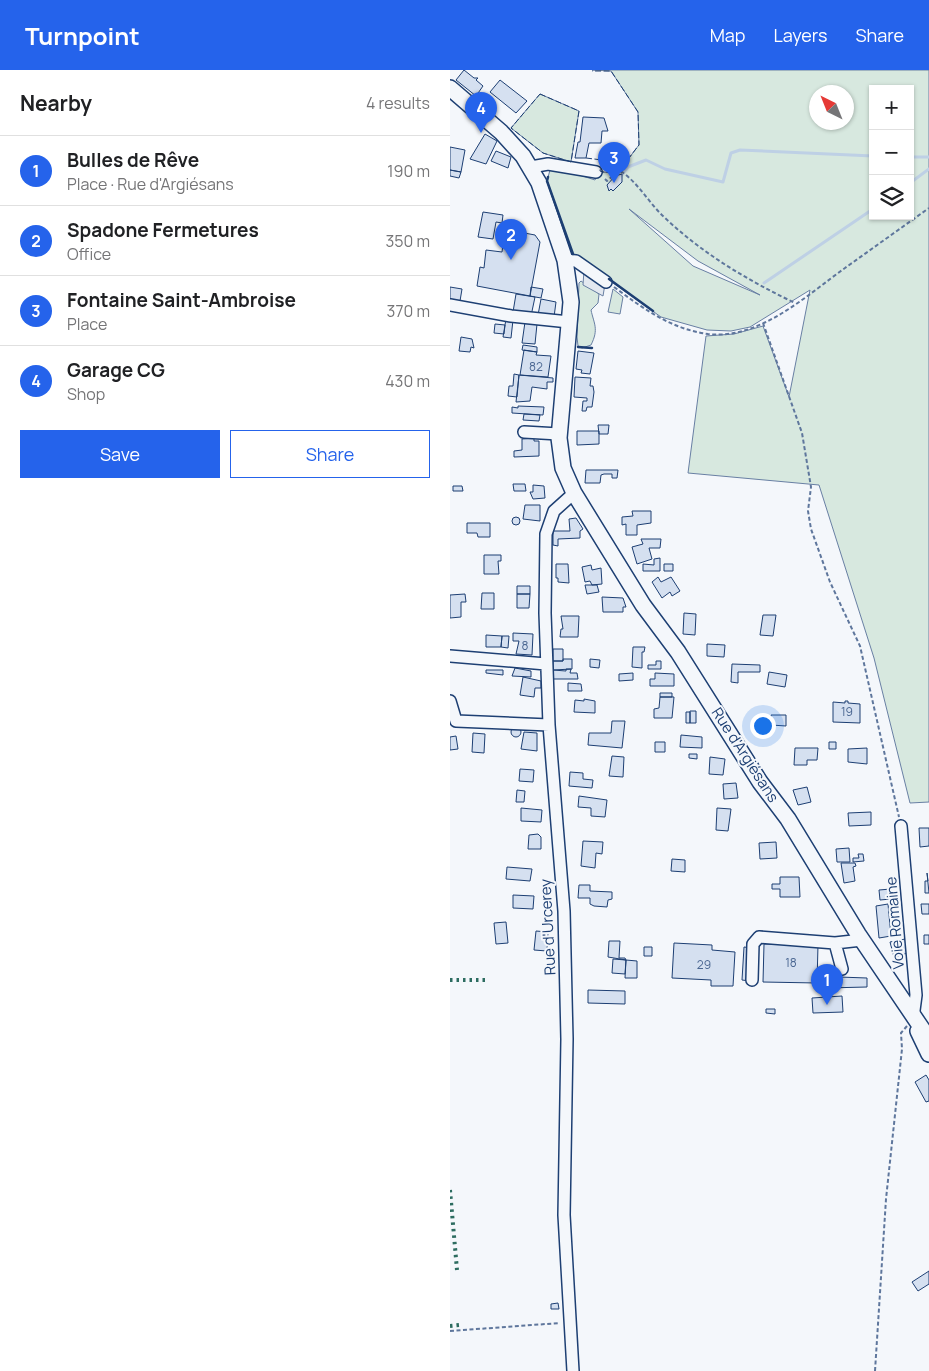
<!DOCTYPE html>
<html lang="en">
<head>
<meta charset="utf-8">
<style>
  body { margin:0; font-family:Manrope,sans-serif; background:#f2f2f2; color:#202124 }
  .controls { position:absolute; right:15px; top:15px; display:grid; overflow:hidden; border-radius:0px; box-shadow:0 1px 4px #0004 }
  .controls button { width:45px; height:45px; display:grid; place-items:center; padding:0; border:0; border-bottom:1px solid #e0e0e0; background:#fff; color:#202124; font:25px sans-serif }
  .compass { position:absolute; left:359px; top:15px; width:45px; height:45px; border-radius:50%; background:#fff; box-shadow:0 1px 4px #0004; rotate:317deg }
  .you { position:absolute; left:312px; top:655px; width:18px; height:18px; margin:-12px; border:4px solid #fff; border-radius:50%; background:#1a73e8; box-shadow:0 0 0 8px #1a73e833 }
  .badge { display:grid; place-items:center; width:32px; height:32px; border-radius:50%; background:#2563eb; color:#fff; font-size:16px; font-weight:700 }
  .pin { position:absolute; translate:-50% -41px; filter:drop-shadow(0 1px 2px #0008) }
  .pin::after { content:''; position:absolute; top:26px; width:18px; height:15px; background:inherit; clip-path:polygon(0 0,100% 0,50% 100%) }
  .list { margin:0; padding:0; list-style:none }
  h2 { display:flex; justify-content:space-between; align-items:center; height:65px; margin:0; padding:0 20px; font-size:21px }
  h2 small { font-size:16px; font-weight:400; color:#757577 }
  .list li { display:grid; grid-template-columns:32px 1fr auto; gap:15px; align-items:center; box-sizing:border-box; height:70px; padding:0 20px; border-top:1px solid #e0e0e0 }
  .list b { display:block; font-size:19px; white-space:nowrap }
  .list p { margin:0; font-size:16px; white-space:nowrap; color:#757577 }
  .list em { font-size:16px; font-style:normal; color:#757577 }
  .actions { display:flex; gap:10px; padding:15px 20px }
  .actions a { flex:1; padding:11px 0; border:1px solid #2563eb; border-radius:0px; text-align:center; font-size:18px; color:#2563eb }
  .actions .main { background:#2563eb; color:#fff }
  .icon { flex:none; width:28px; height:28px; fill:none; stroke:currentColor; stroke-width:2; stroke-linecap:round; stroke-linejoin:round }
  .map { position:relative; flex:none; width:479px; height:1301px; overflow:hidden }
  header { display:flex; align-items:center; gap:30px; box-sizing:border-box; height:70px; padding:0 25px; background:#2563eb; color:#fff }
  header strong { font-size:24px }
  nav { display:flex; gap:28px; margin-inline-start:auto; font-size:18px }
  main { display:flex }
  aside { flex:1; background:#fff }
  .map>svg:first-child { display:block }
</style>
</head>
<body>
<header>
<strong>Turnpoint</strong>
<nav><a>Map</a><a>Layers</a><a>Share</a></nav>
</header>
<main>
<aside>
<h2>Nearby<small>4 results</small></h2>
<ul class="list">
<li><span class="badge">1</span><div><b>Bulles de Rêve</b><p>Place · Rue d'Argiésans</p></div><em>190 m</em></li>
<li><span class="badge">2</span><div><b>Spadone Fermetures</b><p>Office</p></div><em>350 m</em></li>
<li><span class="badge">3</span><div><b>Fontaine Saint-Ambroise</b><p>Place</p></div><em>370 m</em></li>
<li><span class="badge">4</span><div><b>Garage CG</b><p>Shop</p></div><em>430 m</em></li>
</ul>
<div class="actions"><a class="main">Save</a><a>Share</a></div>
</aside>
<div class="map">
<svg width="479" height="1301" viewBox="0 0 479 1301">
  <rect width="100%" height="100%" fill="#f4f7fb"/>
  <!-- green -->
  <path fill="#d7e8df" stroke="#687fa3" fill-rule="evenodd" d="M142 0H479V732L460 733 424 588 369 415 238 403 256 266 284 264 313 256 339 327 360 220 300 257 281 261 257 260 211 247 121 183 97 111 100 100 117 101 145 110 150 101C168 108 179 87 189 75L188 42 161 1ZM423 19H460V146H423ZM367 22H397V52H367ZM179 139 248 191 310 225 243 196Z
    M90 24 129 41 121 92 93 83 61 58Z
    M131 211 149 224 148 233 141 240C144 254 149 259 141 275L132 278 128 276 127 267 129 213Z
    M163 219 173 227 170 244 158 242Z"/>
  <!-- parking -->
  <path fill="#e3e8f0" stroke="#687fa3" d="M134 200 155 214 153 226 133 215Z"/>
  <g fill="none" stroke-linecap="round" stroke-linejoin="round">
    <!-- stream -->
    <path stroke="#bed0e5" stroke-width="3" d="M460 87H479
      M170 107 178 97 196 90 215 99 273 112 281 83 290 80 423 86
      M460 113 479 99
      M314 213 423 139"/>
  </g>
  <!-- building -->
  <path fill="#d5e0f0" stroke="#1d3f73" d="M14 0 24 8H28L26 10 33 16 26 26 6 10Z
    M50 10 77 31 66 43 40 22Z
    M133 47 154 48 158 61H152L151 73H139L136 88H125L128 72H130Z
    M35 64 47 71 36 94 20 89Z
    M0 77 15 80 11 102 0 100Z
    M46 81 61 87 58 98 41 91Z
    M0 100 11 102 9 108 0 106Z
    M172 104V112L163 121 161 119 159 121 157 115 165 106Z
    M33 142 53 145 52 153 46 152 43 169 28 167Z
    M69 162 85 165 90 172 80 226 27 216 30 197 34 198 36 180 52 182 53 174 67 177Z
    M0 217 12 219 10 231H0Z
    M81 217 93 219 91 228 80 226Z
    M66 224 85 227 81 246 63 242Z
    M91 229 106 232 104 247 88 245Z
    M56 249 63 250 61 268 53 267Z
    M75 252 87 254 85 274 72 273Z
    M45 254 55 255 54 264 44 263Z
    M11 267 22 269 24 278 21 277 20 282 9 281Z
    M73 275 87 277V282L72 280Z
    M74 280 87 282 86 285 101 286 98 307 70 305Z
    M128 281 144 283 140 304 131 303 132 300 126 299Z
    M64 304 69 305 67 327 58 326 59 316H63Z
    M69 305 103 308V312H97V319L82 317 80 331 66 332Z
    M125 307 141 308 140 316H143L144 322 142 337H137L136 341H132L133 331H137V328L124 327Z
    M68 336 94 337 93 345 62 343V337L68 338Z
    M74 344 90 345 89 351 73 350Z
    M148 355H159L158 364H149Z
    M127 361H149V374L127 375Z
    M84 368V371H89V386L64 387V381L72 380V369Z
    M136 400H168L167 408H162V404H154L151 405 150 413H135Z
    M63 414H75L76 421H64Z
    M83 415 94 416 95 428 83 429 80 422H83Z
    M3 416H12L13 421H3Z
    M75 435H90V451L73 449Z
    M182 441H201V453L187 455V465H176V454L172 455V447L183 446Z
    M62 451a4 4 0 1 1 8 0a4 4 0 1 1-8 0Z
    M126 448 133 459 130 461V468L108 469V476L103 475V461H120L119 449Z
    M17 453H40V467H28L27 463H17Z
    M191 469H211L210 478H199L202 489 187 494 182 477 193 474Z
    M34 485H51V491H48L49 504H34Z
    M210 488V501H193V494L204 495V489Z
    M106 494H118L119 513 108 512V508H106Z
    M214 494H223V501H214Z
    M141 495 142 500 151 498 152 514 142 515 140 511 135 512 132 497Z
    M208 507 211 512 221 507 230 521 222 526 220 522 212 528 202 512Z
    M135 515H147L149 522 137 524Z
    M67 516H80V524H67Z
    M32 523H44V539H31Z
    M15 524 16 532H11V547L0 548V525Z
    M67 524H80L79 538H67Z
    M152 527 173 528 176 537H173V542H153Z
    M234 543 246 544 245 565 233 564Z
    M313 545H326L323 566 310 565Z
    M111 546H129L128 567H110L111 559H113Z
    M63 563 83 564 82 585 66 584 69 571H63Z
    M36 565 52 566 51 577H36Z
    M52 566H59L58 578 51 577Z
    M257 574 275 575 274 587 257 586Z
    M183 577H195L194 582H192V598L182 597Z
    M103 579H113V591H103Z
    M113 589H122V599L103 600V591H113Z
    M140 589 150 590 149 598 140 597Z
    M206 591H211V599H198V595H206Z
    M282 594 310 595V602H288V613L281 612Z
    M65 598 81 601V607L62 606Z
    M116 599H121L120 603H127L128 609H103V600L116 601Z
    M36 600H53V605L36 603Z
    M319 602 337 605 335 617 317 614Z
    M183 603V610L169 611V604Z
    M205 603 224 604V616H200V609H205Z
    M73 607 91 611V618H85L84 627 70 625Z
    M118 613 131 614 132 621H118Z
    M210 623H222V627H210Z
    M210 627H224L222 648H204V639L209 638Z
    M134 629 145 631V643L124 642 125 630 134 631Z
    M395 631H398V633L410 634V653L383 652V632L395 633Z
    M240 641H246V653H240Z
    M236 642H240V653H236Z
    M321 645H336V656L321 655Z
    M162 651H175L172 678 138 675 139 663H161Z
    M61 662a5 5 0 1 1 10 0a5 5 0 1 1-10 0Z
    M74 662 87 663V681L71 679Z
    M23 663 35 664 34 683 22 682Z
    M231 665 252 667V678L230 677Z
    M6 666 8 679 0 680V667Z
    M205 672H215V682H205Z
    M379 672H386V679H379Z
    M345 678H368L367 690H357V695H344Z
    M417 678V694L398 692V679Z
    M239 684H247V689L239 688Z
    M162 686 174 687 173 707 159 706Z
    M260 687 275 689 273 705 259 704Z
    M70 699 84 700 83 712 69 711Z
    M120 702 133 703V709L143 710 142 718 119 716Z
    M286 713 288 728 274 729 273 714Z
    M357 717 361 732 348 735 343 720Z
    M67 720 75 721 74 732H66Z
    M129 726 157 730 155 747 141 746V738L128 737Z
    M71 738 92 740 91 752 71 751Z
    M267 738 281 739 278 761 266 760Z
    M421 742V755L399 756 398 743Z
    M469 758H479V776L470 777Z
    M88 764 91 767V779H78L79 765Z
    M133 771 153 772 152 784 146 783 145 798 131 796Z
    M326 772 327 788 310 789 309 773Z
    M399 778 400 792H387L386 779Z
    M408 784H413L414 791 403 792V788H409Z
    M222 789 235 790V802L221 801Z
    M391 793H405L406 796 403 797 405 811 394 813Z
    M57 797 82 799 80 811 56 809Z
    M477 803 479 823H475V811H478Z
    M330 807H349L350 827H330V819H322V814H330Z
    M129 815H140V821L162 822V829L158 830 157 837 144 836 140 834V828H128Z
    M441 819V829L430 830 429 820Z
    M63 825 84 826 83 839 63 838Z
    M438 834 441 866 429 868 426 836Z
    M471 834H479V844H472Z
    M56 852 58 873 46 874 44 853Z
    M86 861 98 862 97 881 84 880Z
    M474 865H479V874H474Z
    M455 869 458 883 444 887 440 872Z
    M159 871H170L169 888H175L176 890 158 887Z
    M224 873 262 875V880L285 882 283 916H261V910L222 908Z
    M314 874 368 875 367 913 313 912Z
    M194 877H202V886H194Z
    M294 877 302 878 300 911 292 910Z
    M163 889 176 890 175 904 162 903Z
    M176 890 187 891V908H175Z
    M389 907 417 908V917L376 918V909H389Z
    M138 920 175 921V934L138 933Z
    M392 926 393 942 363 943 362 928Z
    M316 939H325V944L316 943Z
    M476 1005 479 1010V1031L476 1032 465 1012Z
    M479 1201V1214L468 1221 462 1212Z
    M108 1233 109 1239H101V1234Z"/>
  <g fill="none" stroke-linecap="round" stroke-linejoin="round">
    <!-- minor casing -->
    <g stroke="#1d3f73" stroke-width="14">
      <path id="minor" d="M81 97 98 94 146 102
        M115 190 126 191 156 212
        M0 235 61 246 119 252
        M74 362 109 364
        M0 586 96 594
        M0 631 6 651 99 655
        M451 756 466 925 463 948
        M385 873 392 899
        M302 910 303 874 309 867 385 873 412 870
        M123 1301 114 1145 117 969 114 841 99 655 95 543 96 464 104 441 124 423"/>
    </g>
    <!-- major casing -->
    <g stroke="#1d3f73" stroke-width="18">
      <path id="major" d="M0 18 51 62 73 86 89 113 115 190 121 232 109 368 113 398 124 423 193 535 228 582 310 712 338 749 408 864 479 969
        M468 961 479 984"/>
    </g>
    <!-- path -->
    <path stroke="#5e769c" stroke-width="2" stroke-dasharray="4 2.5" stroke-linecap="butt" d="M155 109 157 111 166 103 172 102C189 114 199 133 214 147 253 184 297 210 345 233
      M164 217C194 239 221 259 258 264 310 270 357 225 395 198 423 178 451 158 479 138
      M313 253 352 363 361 417 358 441 361 459 380 512 410 576 449 747
      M0 1261 110 1253
      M425 1301 436 1129 452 979 451 963 457 956"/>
    <!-- minor -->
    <use href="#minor" stroke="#f4f7fb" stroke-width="11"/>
    <!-- major -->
    <use href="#major" stroke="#f4f7fb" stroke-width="15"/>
    <!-- hedge -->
    <path stroke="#2c6c60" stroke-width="4" stroke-dasharray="2.5 4" stroke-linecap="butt" d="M0 910H39
      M0 1120 7 1200
      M0 1256 10 1255"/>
    <!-- fence -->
    <path stroke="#1d3f73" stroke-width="1" stroke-dasharray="6 2.5" stroke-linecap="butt" d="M90 24 129 41 121 92 93 83 61 58Z
      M136 88 152 90 150 101C168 108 179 87 189 75L188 42 161 1H142"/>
    <!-- wall -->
    <path stroke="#1d3f73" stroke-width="2.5" d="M98 107 97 111 123 184
      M159 209 203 241
      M128 277 142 278"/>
  </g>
  <g text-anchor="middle" stroke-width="4" stroke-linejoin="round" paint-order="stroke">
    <!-- number labels -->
    <g font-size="12" fill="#4b6792">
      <text x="86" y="301">82</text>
      <text x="75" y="580">8</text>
      <text x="397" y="646">19</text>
      <text x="341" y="897">18</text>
      <text x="254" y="899">29</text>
    </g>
    <!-- street labels -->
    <g font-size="15" fill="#1d3f73" stroke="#f4f7fb">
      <text transform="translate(295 685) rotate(57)" y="5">Rue d'Argiésans</text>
      <text transform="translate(445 853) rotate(-95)" y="5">Voie Romaine</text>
      <text transform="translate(98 857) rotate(-93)" y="5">Rue d'Urcerey</text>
    </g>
  </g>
</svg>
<div class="controls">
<button>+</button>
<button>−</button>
<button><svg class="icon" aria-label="layers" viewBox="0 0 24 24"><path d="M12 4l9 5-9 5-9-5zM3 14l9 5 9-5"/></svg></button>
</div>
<svg class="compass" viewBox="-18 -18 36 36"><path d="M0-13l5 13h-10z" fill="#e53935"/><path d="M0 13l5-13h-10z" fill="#757577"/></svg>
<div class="you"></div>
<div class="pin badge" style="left:377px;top:935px">1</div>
<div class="pin badge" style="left:61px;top:190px">2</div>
<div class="pin badge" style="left:164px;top:113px">3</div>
<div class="pin badge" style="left:31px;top:63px">4</div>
</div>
</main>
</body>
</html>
